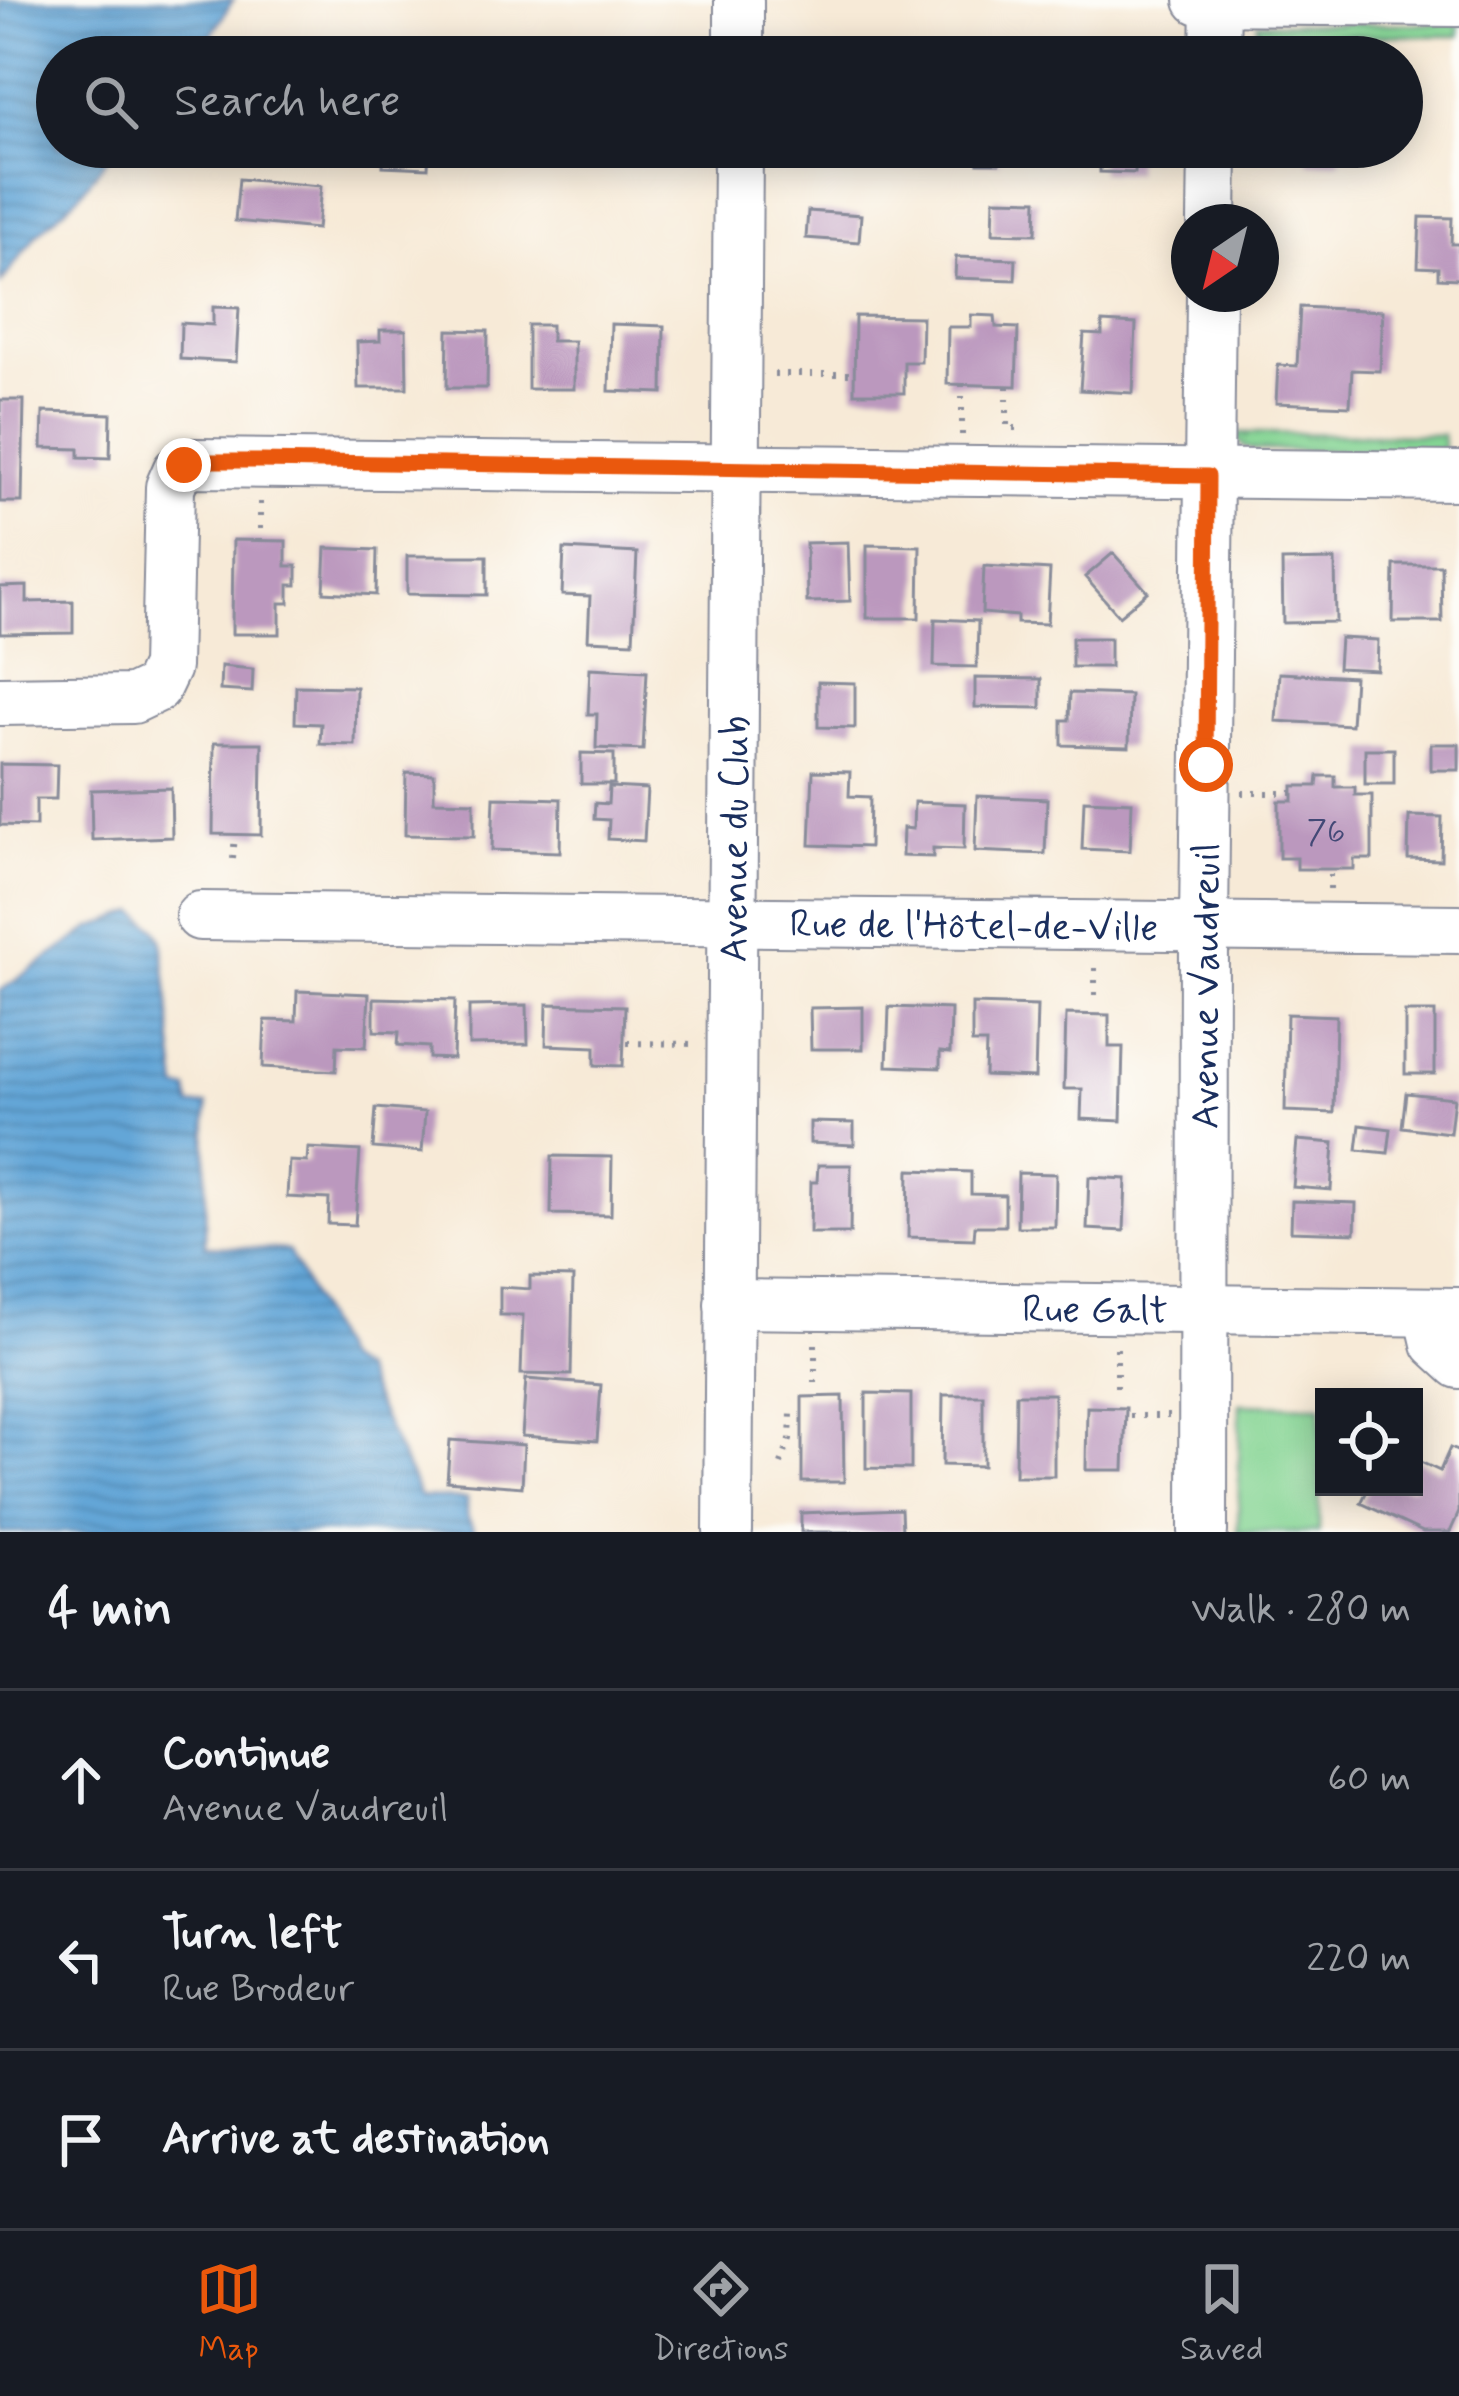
<!DOCTYPE html>
<html lang="en">
<head>
<meta charset="utf-8">
<style>
  body { margin:0; font-family:Mynerve,sans-serif; background:#242831; color:#f1f3f6 }
  .controls { position:absolute; right:36px; bottom:36px; display:grid; overflow:hidden; border-radius:0px; box-shadow:0 6px 30px #0003 }
  .controls button { width:108px; height:108px; display:grid; place-items:center; padding:0; border:0; border-bottom:3px solid #363941; background:#171b24; color:#f1f3f6; font:60px sans-serif }
  .compass { position:absolute; left:1171px; top:204px; width:108px; height:108px; border-radius:50%; background:#171b24; box-shadow:0 6px 30px #0003; rotate:215deg }
  .stop { position:absolute; width:36px; height:36px; margin:-27px; border:9px solid #ea580c; border-radius:50%; background:#fff }
  .stop.end { background:#ea580c; border-color:#fff; box-shadow:0 3px 12px #0008 }
  .list { margin:0; padding:0; list-style:none }
  h2 { display:flex; justify-content:space-between; align-items:center; height:156px; margin:0; padding:0 48px; font-size:51px }
  h2 small { font-size:39px; font-weight:400; color:#9ea1a6 }
  .list li { display:grid; grid-template-columns:78px 1fr auto; gap:36px; align-items:center; box-sizing:border-box; height:180px; padding:0 48px; border-top:3px solid #363941 }
  .list b { display:block; font-size:45px; white-space:nowrap }
  .list p { margin:0; font-size:39px; white-space:nowrap; color:#9ea1a6 }
  .list em { font-size:39px; font-style:normal; color:#9ea1a6 }
  .icon { flex:none; width:66px; height:66px; fill:none; stroke:currentColor; stroke-width:2; stroke-linecap:round; stroke-linejoin:round }
  .map { position:relative; flex:none; width:1459px; height:1532px; overflow:hidden }
  .search { position:absolute; background:#171b24; box-shadow:0 6px 30px #0003; left:36px; right:36px; top:36px; height:132px; display:flex; align-items:center; gap:30px; box-sizing:border-box; padding:0 42px; border-radius:66px; color:#9ea1a6; font-size:45px }
  .sheet { height:696px; background:#171b24 }
  nav { display:flex; justify-content:space-around; align-items:center; box-sizing:border-box; height:168px; border-top:3px solid #363941; background:#171b24; font-size:33px; color:#9ea1a6 }
  nav a { display:grid; justify-items:center; gap:6px }
  nav .on { color:#ea580c }
  .map>svg:first-child { display:block }
</style>
</head>
<body>
<div class="map">
<svg width="1459" height="1532" viewBox="0 0 1459 1532">
  <defs>
    <pattern id="grass-tufts" width="24" height="20" patternUnits="userSpaceOnUse" patternTransform="scale(3)"><rect width="24" height="20" fill="#84d493"/><path d="M3 7l-1-3M5 7V3M7 7l1-3M15 17l-1-3M17 17v-4M19 17l1-3" fill="none" stroke="#71b681"/></pattern>
    <pattern id="water-rules" width="6" height="5" patternUnits="userSpaceOnUse" patternTransform="scale(3)"><rect width="6" height="5" fill="#63a6d7"/><path d="M0 2.5h6" fill="none" stroke="#5188b2"/></pattern>
  </defs>
  <rect width="100%" height="100%" fill="#fdfcf7"/>
  <filter id="ink" filterUnits="userSpaceOnUse"><feTurbulence type="fractalNoise" baseFrequency=".00833" numOctaves="2"/><feDisplacementMap in="SourceGraphic" scale="24" xChannelSelector="R" yChannelSelector="G"/><feConvolveMatrix kernelMatrix="1 2 1 2 8 2 1 2 1" color-interpolation-filters="sRGB"/></filter>
  <filter id="wash" filterUnits="userSpaceOnUse"><feTurbulence type="fractalNoise" baseFrequency=".004" numOctaves="4" result="noise"/><feDisplacementMap in="SourceGraphic" scale="48" xChannelSelector="R" yChannelSelector="G"/><feGaussianBlur stdDeviation="2.7" result="paint"/><feColorMatrix in="noise" values="0 0 0 0 0 0 0 0 0 0 0 0 0 0 0 0 0 1.4 0 .05"/><feComposite in="paint" operator="in"/></filter>
  <g filter="url(#wash)">
    <rect width="100%" height="100%" fill="#f7ead7"/>
    <!-- grass -->
    <path fill="url(#grass-tufts)" stroke="#508278" stroke-width="3" d="M1258 23 1459 24V36L1258 35Z
      M1232 433 1443 435V451L1254 450 1244 447Z"/>
    <!-- pitch -->
    <path fill="#84d493" stroke="#508278" stroke-width="3" d="M1240 1404 1321 1406 1319 1532H1238Z"/>
    <!-- water -->
    <path fill="url(#water-rules)" stroke="#3f6a9a" stroke-width="3" d="M0 0H233L198 57H57V147H116L79 195 36 235 1 283Z
      M136 912 156 928 162 939 178 1089 188 1090 191 1106 207 1105 205 1246 288 1250 343 1360 361 1371 420 1497 467 1499V1516L475 1532H0V991L91 928Z"/>
    <g id="blocks">
      <!-- building -->
      <path fill="#bb98be" d="M384 147H429L428 168 383 166Z
        M979 147H999V163H978Z
        M1040 147H1066L1065 160 1040 159Z
        M1100 147H1136L1135 173 1100 172Z
        M1308 147H1341V162L1309 163Z
        M239 179 321 186 317 229 235 221Z
        M994 199 1037 200 1036 234 993 233Z
        M808 211 861 215 859 242 806 238Z
        M1420 217 1452 218 1451 244H1459V279L1438 278V268L1418 267Z
        M956 257 1016 259 1015 280 955 278Z
        M213 307 239 308 236 362 180 359 181 323 213 325Z
        M1300 307 1383 311 1380 371 1352 370 1350 406 1276 403 1278 365 1297 366Z
        M971 315 995 316 996 327 1018 328 1016 386 947 384 948 327H971Z
        M855 316 922 317 921 362H904V393H854Z
        M1102 322 1136 324 1133 393 1080 390 1084 334 1102 335Z
        M611 324 664 326 663 393 609 391Z
        M528 325H551V341H574V389H528Z
        M380 330H406L407 388H358L357 342 380 341Z
        M448 330 488 331 487 388H447Z
        M0 400H24L22 502H0Z
        M43 412 111 414 110 458 79 457V449L42 448Z
        M233 540 286 541V566H297V585H289V603H280V634H232Z
        M848 542 850 601 807 602 806 543Z
        M867 545 920 546 919 618H867Z
        M326 548 377 550 376 595 324 592Z
        M564 549 637 553 633 642 588 640 590 596 562 595Z
        M1113 553 1148 592 1119 616 1085 577Z
        M407 556H487V595L407 594Z
        M1335 560 1336 622 1283 623 1282 561Z
        M1394 565H1441L1442 622H1393Z
        M984 566 1050 570 1047 624 1017 623V616L982 613Z
        M27 586V602L73 601V633L0 634V587Z
        M935 619 978 621 977 667 934 666Z
        M1072 638H1110V667H1072Z
        M1340 638 1378 640 1377 670 1338 668Z
        M221 666 253 669 252 692 220 690Z
        M590 668 647 671 643 750 596 748 597 714H588Z
        M1279 673 1354 677 1351 725 1276 721Z
        M975 678 1041 679V708L975 707Z
        M818 682 855 683V728L818 727Z
        M296 686 356 687 355 745 320 744 321 724 295 723Z
        M1070 693 1130 695 1129 747 1062 745V720H1069Z
        M214 743H262L261 835 213 834Z
        M1431 744H1459V770H1431Z
        M1365 749H1394V784H1365Z
        M581 753 614 754V784H581Z
        M0 764 57 765 56 799H36V826L0 825Z
        M813 771 850 772 849 796 870 797 869 847 810 845Z
        M406 773 434 774V801L474 802V836L405 835Z
        M1318 776H1335V787H1355V795H1372V859H1354V869H1297V858H1279V801H1293V786H1317Z
        M609 787 647 789 644 841 608 839 609 820 594 819 595 803 608 804Z
        M171 788 172 837 92 840 91 790Z
        M977 796 1047 799 1045 854 975 851Z
        M494 797 561 799 560 852 492 850Z
        M1084 800 1132 802 1130 851 1082 849Z
        M914 802 965 804 964 849 933 848V857L902 856 903 828 913 829Z
        M1409 816 1442 817 1441 860 1408 859Z
        M297 991 369 994 366 1047 337 1046 336 1071 263 1067 265 1020 296 1021Z
        M374 998 455 1000 453 1059 429 1058V1047L398 1045 399 1032 374 1031Z
        M547 1004 625 1006 623 1066 595 1065V1047L546 1045Z
        M972 1004 1037 1006 1035 1078 985 1076 986 1043H972Z
        M527 1005 528 1044 469 1045V1006Z
        M863 1007V1049H811L810 1008Z
        M889 1007 951 1009 950 1053 940 1052V1068L887 1066Z
        M1405 1012H1435V1074H1405Z
        M1066 1014 1109 1015V1047H1123L1121 1121 1081 1119 1082 1089H1064Z
        M1287 1014 1336 1016 1334 1113 1285 1111Z
        M1406 1093 1454 1098 1450 1133 1402 1127Z
        M376 1108 425 1112 422 1152 373 1148Z
        M810 1122 854 1123V1145L810 1143Z
        M1360 1125 1391 1129 1388 1153 1357 1150Z
        M1297 1140 1334 1143 1331 1190 1293 1187Z
        M308 1148 360 1151 355 1225 328 1224 329 1199 287 1197 289 1161 307 1162Z
        M552 1156 612 1157 611 1215 551 1214Z
        M818 1165H851L850 1233H810L811 1182H817Z
        M909 1170 971 1172V1194L1005 1195V1226H975L974 1239 908 1237Z
        M1018 1173 1056 1174 1055 1227H1017Z
        M1089 1177 1126 1179 1124 1231 1087 1229Z
        M1292 1201 1356 1203 1355 1233 1291 1231Z
        M530 1276 573 1277 571 1375 521 1374 523 1315H500V1287L530 1289Z
        M526 1379 601 1385 597 1441 522 1436Z
        M866 1393 911 1394V1469L866 1468Z
        M1016 1394H1054V1476H1015Z
        M943 1395H983V1466L942 1465Z
        M843 1396 844 1482H802V1397Z
        M1087 1407 1126 1408 1124 1470H1086Z
        M450 1440 524 1445 522 1487 447 1481Z
        M1450 1448 1459 1452V1512L1450 1532H1423L1361 1503 1369 1487H1414V1459L1440 1471Z
        M901 1509 902 1532H801V1513Z"/>
    </g>
  </g>
  <g filter="url(#ink)">
    <use href="#blocks" fill-opacity="0" stroke="#898c9a" stroke-width="3"/>
    <g fill="none" stroke-linecap="round" stroke-linejoin="round">
      <!-- minor casing -->
      <g stroke="#898c9a" stroke-width="52">
        <g id="minor">
          <path d="M739 0V57"/>
          <path d="M1199 0 1459 2"/>
          <path d="M1215 57 1216 0"/>
          <path d="M1212 222 1213 147"/>
          <path d="M0 701 133 699 156 688 166 667 170 487 177 471 193 463 1459 476"/>
          <path id="s1" d="M200 916 1459 929"/>
          <path id="s2" d="M729 1304 1459 1312"/>
          <path d="M1429 1313 1436 1343 1459 1364"/>
          <path id="s3" d="M728 1532 738 147"/>
          <path id="s4" d="M1203 1532 1204 926 1211 294"/>
        </g>
      </g>
      <!-- path -->
      <path stroke="#898c9a" stroke-width="6" stroke-dasharray="3 9" stroke-linecap="butt" d="M774 374H849
        M1007 386V428H1022
        M962 435V384
        M260 502V540
        M1242 793H1293
        M233 859 235 835
        M1330 889V869
        M1095 995V963
        M627 1043 696 1044
        M815 1344V1383
        M1117 1348V1387
        M1130 1416H1169
        M781 1464 790 1440 791 1413 796 1409"/>
      <!-- minor -->
      <use href="#minor" stroke="#fff" stroke-width="48"/>
    </g>
  </g>
  <g fill="none" stroke-linecap="round" stroke-linejoin="round" filter="url(#ink)">
    <!-- route -->
    <path stroke="#ea580c" stroke-width="15" d="M184 465 206 461H260L1208 476 1206 765"/>
  </g>
  <g text-anchor="middle" stroke-width="12" stroke-linejoin="round" paint-order="stroke">
    <!-- number labels -->
    <g font-size="33" fill="#434976">
      <text x="1326" y="842">76</text>
    </g>
    <!-- street labels -->
    <g font-size="39" fill="#1b2f5e" stroke="#fdfcf7">
      <text dy="14" stroke="none"><textPath href="#s3" startOffset="693">Avenue du Club</textPath></text>
      <text dy="14" stroke="none"><textPath href="#s1" startOffset="774">Rue de l'Hôtel-de-Ville</textPath></text>
      <text dy="14" stroke="none"><textPath href="#s4" startOffset="546">Avenue Vaudreuil</textPath></text>
      <text dy="14" stroke="none"><textPath href="#s2" startOffset="366">Rue Galt</textPath></text>
    </g>
  </g>
</svg>
<div class="controls">
<button><svg class="icon" aria-label="locate" viewBox="0 0 24 24"><circle cx="12" cy="12" r="6"/><path d="M12 2v4M12 18v4M2 12h4M18 12h4"/></svg></button>
</div>
<svg class="compass" viewBox="-18 -18 36 36"><path d="M0-13l5 13h-10z" fill="#e53935"/><path d="M0 13l5-13h-10z" fill="#9ea1a6"/></svg>
<div class="stop" style="left:1206px;top:765px"></div>
<div class="stop end" style="left:184px;top:465px"></div>
<div class="search"><svg class="icon" aria-label="search" viewBox="0 0 24 24"><circle cx="10" cy="10" r="6"/><path d="M15 15l6 6"/></svg>Search here</div>
</div>
<section class="sheet">
<h2>4 min<small>Walk · 280 m</small></h2>
<ul class="list">
<li><svg class="icon" aria-label="ahead" viewBox="0 0 24 24"><path d="M12 20V5M6 11l6-6 6 6"/></svg><div><b>Continue</b><p>Avenue Vaudreuil</p></div><em>60 m</em></li>
<li><svg class="icon" aria-label="left" viewBox="0 0 24 24"><path d="M17 20v-9H6M10 6l-5 5 5 5"/></svg><div><b>Turn left</b><p>Rue Brodeur</p></div><em>220 m</em></li>
<li><svg class="icon" aria-label="arrive" viewBox="0 0 24 24"><path d="M6 21V4h12l-3 4 3 4H6"/></svg><div><b>Arrive at destination</b></div></li>
</ul>
</section>
<nav>
<a class="on"><svg class="icon" aria-label="map" viewBox="0 0 24 24"><path d="M3 6l6-2 6 2 6-2v14l-6 2-6-2-6 2zM9 4v14M15 6v14"/></svg>Map</a>
<a><svg class="icon" aria-label="directions" viewBox="0 0 24 24"><path d="M12 3l9 9-9 9-9-9zM9 14v-3h6M13 9l2 2-2 2"/></svg>Directions</a>
<a><svg class="icon" aria-label="saved" viewBox="0 0 24 24"><path d="M7 4h10v16l-5-4-5 4z"/></svg>Saved</a>
</nav>
</body>
</html>
